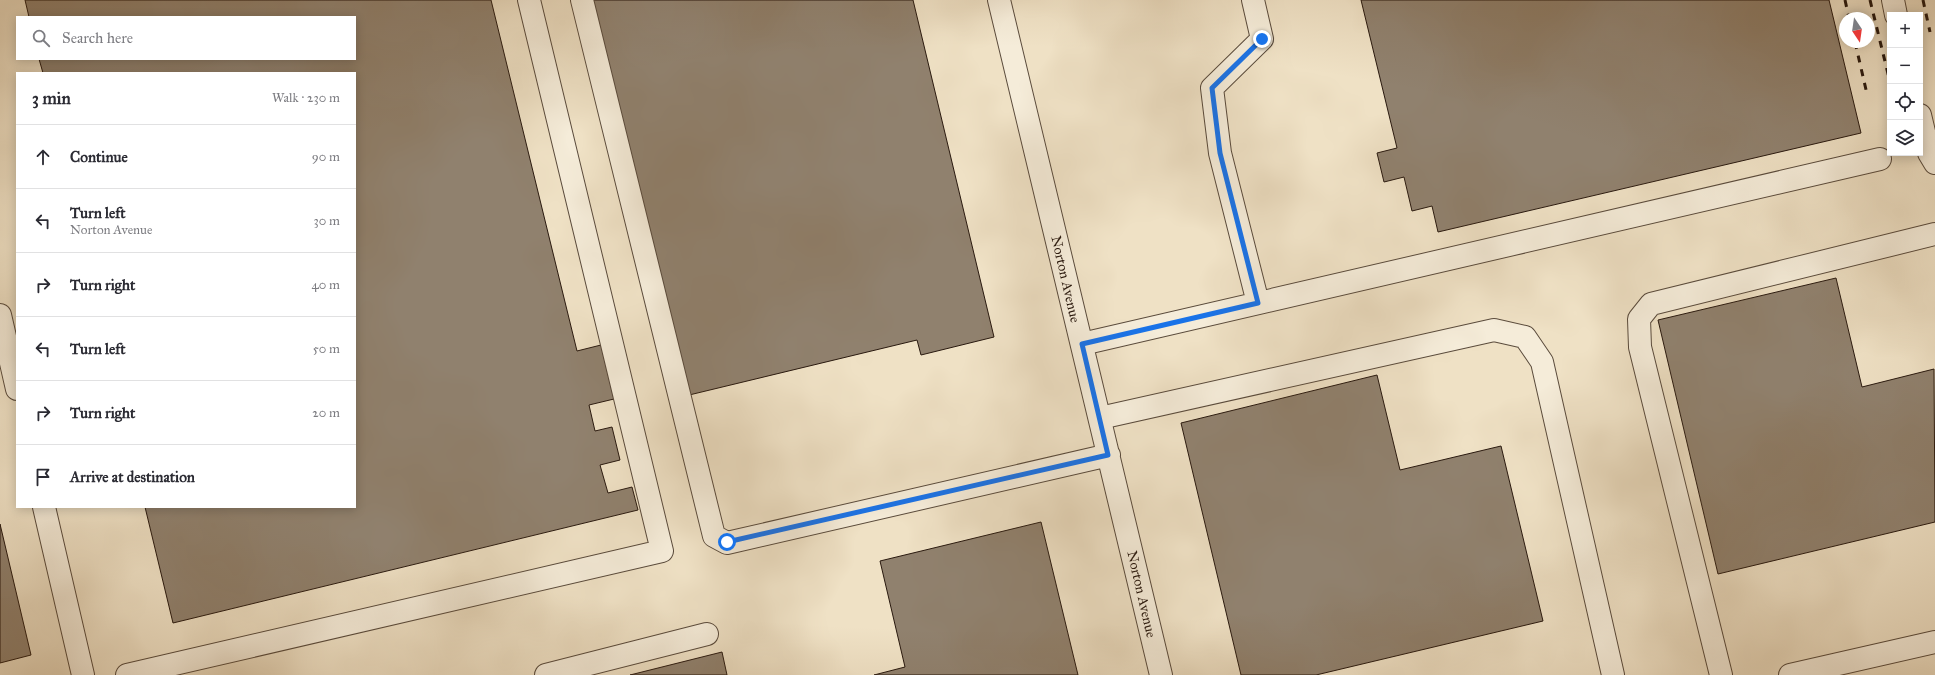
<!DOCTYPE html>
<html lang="en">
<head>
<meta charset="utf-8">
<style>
  body { margin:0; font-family:"IM FELL Great Primer",serif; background:#f7f7f7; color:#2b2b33 }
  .controls { position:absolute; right:12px; top:12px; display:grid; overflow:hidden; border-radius:0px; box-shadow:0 2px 10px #0003 }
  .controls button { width:36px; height:36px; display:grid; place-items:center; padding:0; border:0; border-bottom:1px solid #e1e1e2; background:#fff; color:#2b2b33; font:20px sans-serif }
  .compass { position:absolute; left:1839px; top:12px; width:36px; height:36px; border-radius:50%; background:#fff; box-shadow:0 2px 10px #0003; rotate:167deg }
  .stop { position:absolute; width:12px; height:12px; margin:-9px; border:3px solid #1a73e8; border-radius:50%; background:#fff }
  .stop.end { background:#1a73e8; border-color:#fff; box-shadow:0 1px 4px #0008 }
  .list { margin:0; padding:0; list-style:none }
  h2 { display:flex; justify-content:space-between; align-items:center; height:52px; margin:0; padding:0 16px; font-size:17px }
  h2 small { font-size:13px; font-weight:400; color:#7c7c81 }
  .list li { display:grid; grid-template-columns:26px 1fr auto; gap:12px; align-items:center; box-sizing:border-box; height:64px; padding:0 16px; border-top:1px solid #e1e1e2 }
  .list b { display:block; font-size:15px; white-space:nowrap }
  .list p { margin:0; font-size:13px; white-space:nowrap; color:#7c7c81 }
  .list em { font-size:13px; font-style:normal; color:#7c7c81 }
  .icon { flex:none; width:22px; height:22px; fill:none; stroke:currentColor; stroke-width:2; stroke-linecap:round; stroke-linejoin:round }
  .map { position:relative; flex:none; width:1935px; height:675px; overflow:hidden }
  .search { position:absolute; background:#fff; box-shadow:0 2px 10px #0003; left:16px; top:16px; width:340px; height:44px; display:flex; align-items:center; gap:10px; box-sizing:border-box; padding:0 14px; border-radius:0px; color:#7c7c81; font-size:15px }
  .panel { position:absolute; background:#fff; box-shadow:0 2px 10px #0003; left:16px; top:72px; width:340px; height:436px; border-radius:0px }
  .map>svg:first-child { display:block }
</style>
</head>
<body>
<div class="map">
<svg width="1935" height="675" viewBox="0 0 1935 675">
  <rect width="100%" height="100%" fill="#efe1c5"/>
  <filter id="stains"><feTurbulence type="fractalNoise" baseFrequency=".005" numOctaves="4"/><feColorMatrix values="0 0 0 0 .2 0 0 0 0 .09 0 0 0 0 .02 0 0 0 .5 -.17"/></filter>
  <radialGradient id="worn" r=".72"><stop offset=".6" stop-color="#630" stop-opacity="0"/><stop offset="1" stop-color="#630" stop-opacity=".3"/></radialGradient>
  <!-- building -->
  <path fill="#90816e" stroke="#29190f" d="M25 0H491L577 351 601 345 614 399 589 405 595 431 612 427 620 460 600 465 608 493 632 487 638 510 173 623 145 507H355V73H43L39 59H355V17H29Z
    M589 0H913L994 337 921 355 917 340 685 396Z
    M1361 0H1829L1861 133 1438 232 1432 206 1412 211 1404 177 1384 182 1377 153 1397 148Z
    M1836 278 1862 387 1934 369 1935 522 1718 574 1658 320Z
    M1377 375 1400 470 1501 446 1543 621 1316 675H1241L1181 423Z
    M1041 522 1078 675H874L905 667 880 561Z
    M0 524 31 655 0 663Z
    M722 652 727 675H630Z"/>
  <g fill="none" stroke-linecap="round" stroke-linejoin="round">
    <!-- minor casing -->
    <g stroke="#5a4b3c" stroke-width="24">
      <path id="minor" d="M582 0 714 536 727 543 1109 455
        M999 0 1161 675
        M1253 0 1262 39 1212 88 1220 153 1258 303
        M1893 0 1896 15
        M1920 115 1929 153 1935 163
        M0 315 17 389
        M1082 344 1880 159
        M1100 418 1494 330 1525 337 1542 362 1613 675
        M44 507 83 675
        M127 675 662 551 529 0
        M546 675 707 634
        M1721 675 1640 347 1639 319 1651 304 1935 234
        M1790 675 1935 642"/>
    </g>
    <!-- minor -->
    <use href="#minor" stroke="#f5ecd9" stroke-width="22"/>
    <!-- rail -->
    <path stroke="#29190f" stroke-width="3" stroke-dasharray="7 7" stroke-linecap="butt" d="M1845 0 1849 18
      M1870 0 1890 82
      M1923 0 1930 32
      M1855 42 1867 94"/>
  </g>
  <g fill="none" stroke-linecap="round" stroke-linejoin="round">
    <!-- route -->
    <path stroke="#1a73e8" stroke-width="5" d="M727 542 1108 455 1082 344 1258 303 1220 153 1212 88 1262 39"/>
  </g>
  <g text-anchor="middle" stroke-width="3" stroke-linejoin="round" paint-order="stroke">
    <!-- street labels -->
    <g font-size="14" fill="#29190f" stroke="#f5ecd9">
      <text transform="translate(1066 279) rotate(77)" y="5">Norton Avenue</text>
      <text transform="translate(1142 594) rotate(77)" y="5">Norton Avenue</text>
    </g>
  </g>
  <rect width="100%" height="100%" filter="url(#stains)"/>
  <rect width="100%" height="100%" fill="url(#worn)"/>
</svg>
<div class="controls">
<button>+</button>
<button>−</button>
<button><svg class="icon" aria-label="locate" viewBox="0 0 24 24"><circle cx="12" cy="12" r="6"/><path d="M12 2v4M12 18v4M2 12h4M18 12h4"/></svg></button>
<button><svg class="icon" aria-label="layers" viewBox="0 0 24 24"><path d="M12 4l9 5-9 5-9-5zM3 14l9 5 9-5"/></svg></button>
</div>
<svg class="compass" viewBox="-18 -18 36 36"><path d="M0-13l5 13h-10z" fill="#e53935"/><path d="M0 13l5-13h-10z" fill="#7c7c81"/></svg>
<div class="stop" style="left:727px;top:542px"></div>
<div class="stop end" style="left:1262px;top:39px"></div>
<div class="search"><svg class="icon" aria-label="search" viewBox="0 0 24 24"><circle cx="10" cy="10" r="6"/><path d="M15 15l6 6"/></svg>Search here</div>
<section class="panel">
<h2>3 min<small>Walk · 230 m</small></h2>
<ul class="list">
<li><svg class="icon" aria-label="ahead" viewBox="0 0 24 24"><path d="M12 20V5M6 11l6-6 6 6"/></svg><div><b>Continue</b></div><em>90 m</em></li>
<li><svg class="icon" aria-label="left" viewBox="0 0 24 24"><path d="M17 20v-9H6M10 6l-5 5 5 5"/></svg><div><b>Turn left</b><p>Norton Avenue</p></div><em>30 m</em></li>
<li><svg class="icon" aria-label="right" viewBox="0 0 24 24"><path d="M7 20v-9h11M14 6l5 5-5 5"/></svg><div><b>Turn right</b></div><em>40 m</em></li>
<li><svg class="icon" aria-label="left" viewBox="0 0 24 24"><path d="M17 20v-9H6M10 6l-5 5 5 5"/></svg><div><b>Turn left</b></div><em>50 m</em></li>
<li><svg class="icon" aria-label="right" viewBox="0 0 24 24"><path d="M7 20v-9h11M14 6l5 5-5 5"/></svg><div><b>Turn right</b></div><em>20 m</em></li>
<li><svg class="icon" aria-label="arrive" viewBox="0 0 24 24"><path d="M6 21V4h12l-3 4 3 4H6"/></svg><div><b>Arrive at destination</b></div></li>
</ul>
</section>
</div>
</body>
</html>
